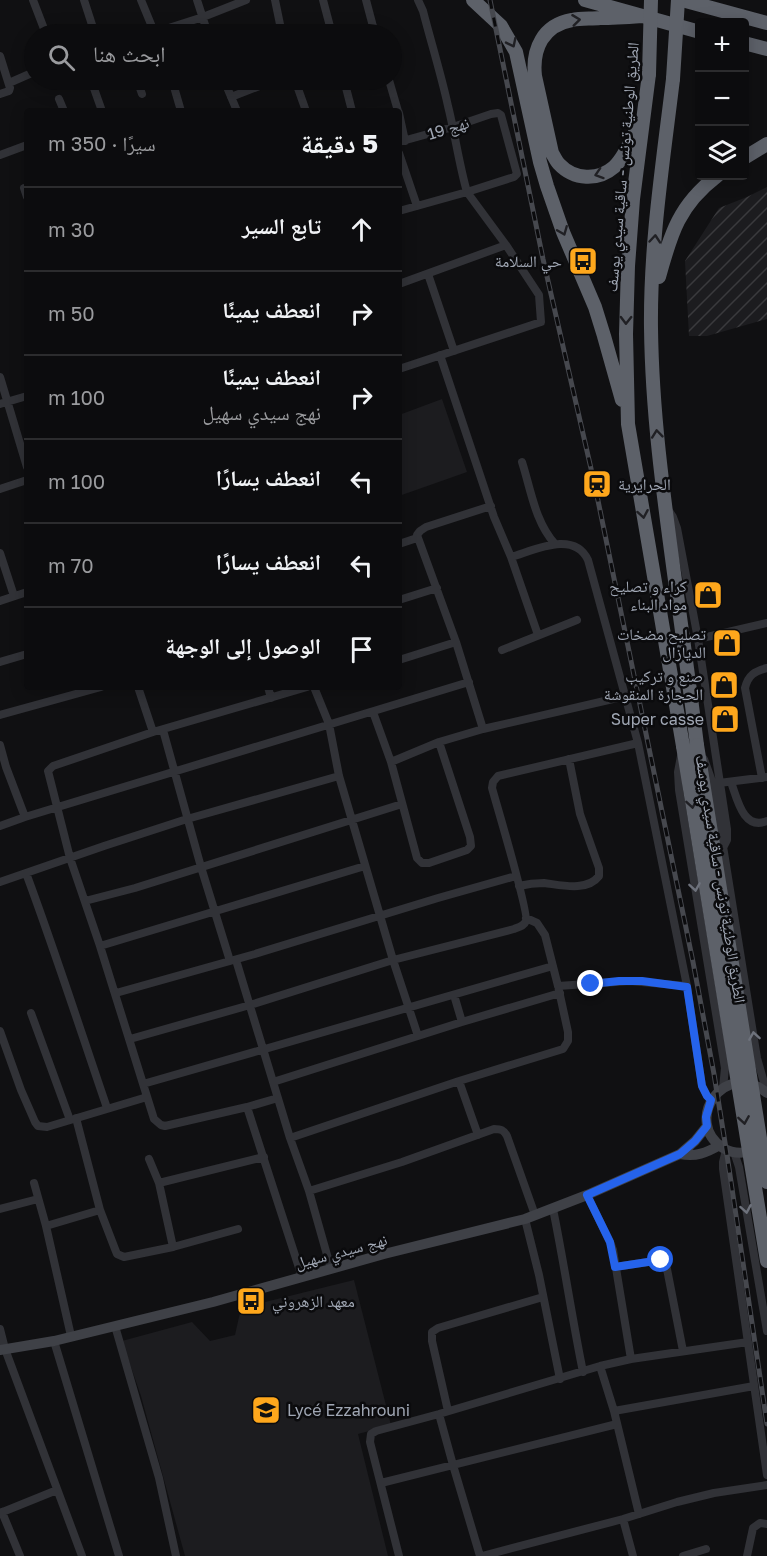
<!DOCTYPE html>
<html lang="ar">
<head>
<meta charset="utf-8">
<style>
  body { margin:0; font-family:"Golos Text","Noto Naskh Arabic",sans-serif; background:#1a1a1c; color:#f1f3f6; direction:rtl }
  .controls { position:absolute; right:18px; top:18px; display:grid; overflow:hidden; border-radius:6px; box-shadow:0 3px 15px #0003 }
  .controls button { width:54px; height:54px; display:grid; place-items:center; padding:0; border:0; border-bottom:2px solid #2c2c2e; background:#0c0c0e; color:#f1f3f6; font:30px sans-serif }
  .stop { position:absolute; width:18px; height:18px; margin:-14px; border:4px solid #2563eb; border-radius:50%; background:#fff }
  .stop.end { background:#2563eb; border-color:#fff; box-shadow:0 2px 6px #0008 }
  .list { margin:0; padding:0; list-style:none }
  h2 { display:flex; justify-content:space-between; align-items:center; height:78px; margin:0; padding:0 24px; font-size:26px }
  h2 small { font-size:20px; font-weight:400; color:#9a9b9e }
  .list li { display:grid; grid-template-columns:39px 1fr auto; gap:18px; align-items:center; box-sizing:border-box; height:84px; padding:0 24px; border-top:2px solid #2c2c2e }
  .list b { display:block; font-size:22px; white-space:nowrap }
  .list p { margin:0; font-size:20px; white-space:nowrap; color:#9a9b9e }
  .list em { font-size:20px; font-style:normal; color:#9a9b9e }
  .icon { flex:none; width:33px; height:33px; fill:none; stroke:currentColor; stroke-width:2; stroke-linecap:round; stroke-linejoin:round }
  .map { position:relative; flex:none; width:767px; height:1556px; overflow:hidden; direction:ltr }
  .search { position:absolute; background:#0c0c0e; box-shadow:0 3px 15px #0003; left:24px; top:24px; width:378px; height:66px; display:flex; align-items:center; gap:15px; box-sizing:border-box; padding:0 21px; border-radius:33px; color:#9a9b9e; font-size:22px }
  .panel { position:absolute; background:#0c0c0e; box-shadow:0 3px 15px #0003; left:24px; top:108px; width:378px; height:582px; border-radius:6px; direction:rtl }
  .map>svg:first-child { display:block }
</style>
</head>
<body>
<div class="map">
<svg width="767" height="1556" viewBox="0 0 767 1556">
  <defs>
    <pattern id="industrial-furrows" width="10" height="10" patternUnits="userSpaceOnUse" patternTransform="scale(1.5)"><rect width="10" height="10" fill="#1c1c1f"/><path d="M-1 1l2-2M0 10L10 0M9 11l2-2" fill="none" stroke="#3a3a3d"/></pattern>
  </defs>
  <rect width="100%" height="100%" fill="#101012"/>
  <!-- built -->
  <path fill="#1c1c1f" d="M442 399 467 472 399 496V415Z
    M354 1280 391 1425 358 1434 388 1556H185L141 1396 122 1341 192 1322 210 1341 235 1335 241 1308Z"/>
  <!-- industrial -->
  <path fill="url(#industrial-furrows)" d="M767 187V319L707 336H689L685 261 719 208 747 197Z"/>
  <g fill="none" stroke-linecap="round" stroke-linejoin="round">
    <!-- street -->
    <path stroke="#313237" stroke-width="8" d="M33 0 46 34
      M84 0 95 34
      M141 0 155 34
      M197 0 208 34
      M275 0 282 34
      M323 0 332 34
      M366 0 375 34
      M150 34 203 17 246 0
      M0 56 10 88 9 91 0 94
      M91 80 102 111
      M137 80 142 94
      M172 80 181 111
      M224 80 237 111
      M295 80 306 111
      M344 80 352 111
      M389 80 398 111
      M9 83 34 72
      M231 97 262 85
      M59 99 64 111
      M399 113 405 141
      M399 142 453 127 491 114 498 113 501 115 517 174 514 177 467 192C459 164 455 134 448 106 441 74 431 42 423 11L418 0
      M399 153 417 206
      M0 155 27 145
      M24 188 27 197
      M399 211 467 192 506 245 539 295 541 322 399 369
      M428 274 454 351
      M399 284 506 245
      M440 355 494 517 511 557 538 635
      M0 377 27 467
      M0 404 27 396
      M522 462C531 490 535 522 555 544
      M0 489 27 480
      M669 511 673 517 677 528 698 639 727 829V840L724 846
      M399 544 417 538
      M0 553 14 596
      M511 557C535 550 574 530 588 560L638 743 687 986 702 1086 707 1096 711 1100
      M399 600 437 588
      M0 601 27 592
      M698 639 767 623
      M502 650 577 620
      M399 660 456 642
      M0 662 27 654
      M138 687 153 732
      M268 687 271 698
      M314 687 329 724 339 776 393 960 418 1036
      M373 712 391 762 417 858 422 863H429L467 850 471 846 470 837 439 742
      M0 715 101 687
      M483 729 456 642 417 535 420 531 426 527 491 506
      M163 730 201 867 230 961
      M0 745 6 767 25 817
      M681 756 678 772 679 790 725 1068 723 1088
      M704 759 713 784 757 1058 767 1093
      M391 762 439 742 483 729 626 696
      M762 778 745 688C748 675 755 671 767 668
      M731 782C737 798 743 831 767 821
      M719 783 767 777
      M0 826 25 817 469 682
      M26 873C55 951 80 1029 107 1108
      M0 882 104 846 187 819 339 776
      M519 886C527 884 535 883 544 883 561 885 587 892 599 876V868L580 814 569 759
      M85 901 135 888 402 804
      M100 946 365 866
      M236 960 290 1138 309 1191 331 1269
      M558 986 630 981 687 986
      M116 993 255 954 438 898 516 876
      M454 995 462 1022
      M31 1013 70 1120
      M0 1031 21 1090 35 1122 38 1126 47 1127 147 1097
      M130 1039 250 1005 393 960 514 929C519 927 524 926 526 921 529 913 497 806 492 788L493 782 498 776 638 743
      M459 1081 478 1135
      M273 1082 462 1022 560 993
      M143 1084 553 966
      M278 1098 247 1107 165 1126 161 1125 154 1119 100 946 70 858 48 771 53 766 153 732 307 687
      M247 1107 302 1277
      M76 1118 100 1210 115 1249 117 1254 124 1257 173 1247 238 1229
      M290 1138 459 1081 563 1049 568 1041V1032L558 986 545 935 537 923 526 918
      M726 1150 723 1162V1169L767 1475
      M734 1152 739 1167 767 1331
      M149 1159 159 1183 173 1247
      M34 1183 46 1226 71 1336
      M159 1183 264 1157
      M309 1191 402 1162 494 1129C501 1129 504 1130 507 1136L535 1215
      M587 1195 610 1242 613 1250 631 1359
      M0 1209 38 1199
      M553 1209C564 1263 572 1318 583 1372
      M525 1219 539 1275 560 1379
      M46 1226 100 1210
      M615 1267 661 1260 666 1264 683 1351
      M115 1326 159 1478 176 1556
      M0 1329 5 1349 82 1556
      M54 1341 119 1556
      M600 1366 614 1411 639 1514
      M448 1411 432 1341V1332L438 1328 543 1297
      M614 1411 754 1386
      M439 1414 453 1465 480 1556
      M381 1483 617 1424
      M2 1512 20 1556
      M0 1513 57 1490
      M623 1519 633 1556
      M399 1556 370 1442 371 1434 376 1431 439 1414 600 1366 631 1359 748 1342
      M482 1556 623 1519 677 1502 714 1493 767 1485
      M683 1556 706 1549
      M747 1556 753 1528 760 1523 767 1524"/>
    <!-- secondary -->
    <path stroke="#3f4147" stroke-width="10" d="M755 1150C744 1154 733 1154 723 1148 682 1121 725 1058 767 1093
      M680 1154C696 1157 706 1153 720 1145
      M0 1350 54 1341 213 1302 384 1254 525 1219 587 1195 680 1154 695 1141 707 1126"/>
    <!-- highway -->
    <path stroke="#5d6169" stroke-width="14" d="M473 0 501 26 516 52 540 162 547 186 563 232 595 307 604 336 622 400
      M585 0 700 32
      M682 0 767 23
      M744 43 767 49
      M649 74 633 199 628 266 626 334 628 424 683 746
      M673 79C663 162 650 245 651 328 652 411 663 492 674 573 682 631 690 688 697 745
      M640 122C632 137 626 156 614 167 598 181 574 180 559 164 556 161 554 156 552 153L535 76C532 49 543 25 572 20 581 18 591 19 600 18 614 18 628 17 642 16
      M744 158 767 144
      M659 277C671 233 679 205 717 176"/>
    <!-- rail casing -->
    <g stroke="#46484e" stroke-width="5">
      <path id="rail" d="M490 0 543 259 595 486 693 962 714 1074 727 1155 767 1424"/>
    </g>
    <!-- rail -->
    <use href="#rail" stroke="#0b0b0d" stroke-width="3" stroke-dasharray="9" stroke-linecap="butt"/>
    <!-- highway-bridge -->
    <path stroke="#5d6169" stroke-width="14" d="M649 74 651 0
      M673 79 678 0
      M697 745 767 1182
      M683 746 767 1261"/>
  </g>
  <!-- one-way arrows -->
  <defs><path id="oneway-chevron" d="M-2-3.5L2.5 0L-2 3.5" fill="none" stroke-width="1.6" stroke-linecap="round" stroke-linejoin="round" transform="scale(1.5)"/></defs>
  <g stroke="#202024">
    <use href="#oneway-chevron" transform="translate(576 20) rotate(-7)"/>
    <use href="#oneway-chevron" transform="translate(512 43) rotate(64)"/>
    <use href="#oneway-chevron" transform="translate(599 174) rotate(162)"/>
    <use href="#oneway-chevron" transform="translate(563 231) rotate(68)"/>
    <use href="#oneway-chevron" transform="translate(655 239) rotate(-85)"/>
    <use href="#oneway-chevron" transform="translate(626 320) rotate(91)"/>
    <use href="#oneway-chevron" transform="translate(657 434) rotate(-96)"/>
    <use href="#oneway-chevron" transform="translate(643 514) rotate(80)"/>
    <use href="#oneway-chevron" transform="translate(692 804) rotate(81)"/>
    <use href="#oneway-chevron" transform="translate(744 1120) rotate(81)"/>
  </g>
  <g stroke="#6e727c">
    <use href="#oneway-chevron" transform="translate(695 887) rotate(81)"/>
    <use href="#oneway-chevron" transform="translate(754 1036) rotate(-99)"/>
    <use href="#oneway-chevron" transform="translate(746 1209) rotate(80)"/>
  </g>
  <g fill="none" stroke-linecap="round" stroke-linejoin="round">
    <!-- route -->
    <path stroke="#2563eb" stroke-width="8" d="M591 984 619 981H642L687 987 702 1086 707 1096 711 1100 706 1117 707 1126 695 1141 680 1154 587 1195 610 1242 615 1267 661 1260"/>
  </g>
  <!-- icons -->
  <defs>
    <g id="bus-square" transform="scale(1.5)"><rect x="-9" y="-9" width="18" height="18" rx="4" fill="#fea71c" stroke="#0b0b0d"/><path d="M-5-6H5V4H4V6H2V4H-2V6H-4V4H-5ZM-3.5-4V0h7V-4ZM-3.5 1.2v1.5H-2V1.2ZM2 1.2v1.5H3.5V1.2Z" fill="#111"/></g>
    <g id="station-square" transform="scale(1.5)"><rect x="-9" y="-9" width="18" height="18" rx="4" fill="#fea71c" stroke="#0b0b0d"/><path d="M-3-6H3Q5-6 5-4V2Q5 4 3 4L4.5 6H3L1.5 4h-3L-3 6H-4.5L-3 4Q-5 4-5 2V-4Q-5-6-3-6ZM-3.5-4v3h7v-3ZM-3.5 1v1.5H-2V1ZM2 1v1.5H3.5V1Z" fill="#111"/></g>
    <g id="shop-square" transform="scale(1.5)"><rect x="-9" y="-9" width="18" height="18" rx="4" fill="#fea71c" stroke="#0b0b0d"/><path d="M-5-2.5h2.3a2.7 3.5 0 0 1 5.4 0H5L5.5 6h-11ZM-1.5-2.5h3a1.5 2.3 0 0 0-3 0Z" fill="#111"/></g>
    <g id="school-square" transform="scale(1.5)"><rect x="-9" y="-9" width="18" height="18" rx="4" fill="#fea71c" stroke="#0b0b0d"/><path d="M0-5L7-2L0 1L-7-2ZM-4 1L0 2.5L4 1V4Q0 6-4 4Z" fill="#111"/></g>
  </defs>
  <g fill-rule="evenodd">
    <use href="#bus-square" x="583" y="261"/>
    <use href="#station-square" x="597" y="484"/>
    <use href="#shop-square" x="708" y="595"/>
    <use href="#shop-square" x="727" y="643"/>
    <use href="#shop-square" x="724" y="685"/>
    <use href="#shop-square" x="725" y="719"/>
    <use href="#bus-square" x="251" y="1301"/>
    <use href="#school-square" x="266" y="1410"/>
  </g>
  <g text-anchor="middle" stroke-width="5" stroke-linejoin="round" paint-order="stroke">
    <!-- street labels -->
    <g font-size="16" fill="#a0a7b4" stroke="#0b0b0d">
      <text transform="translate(448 128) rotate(-17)" y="6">نهج 19</text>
      <text transform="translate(622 167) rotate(-85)" y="6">الطريق الوطنية تونس - ساقية سيدي يوسف</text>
      <text transform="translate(721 879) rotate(81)" y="6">الطريق الوطنية تونس - ساقية سيدي يوسف</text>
      <text transform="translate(341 1251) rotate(-15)" y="6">نهج سيدي سهيل</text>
    </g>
    <!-- poi labels -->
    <g font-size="16" fill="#a0a7b4" stroke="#0b0b0d" text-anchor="end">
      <text x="562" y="267">حي السلامة</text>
      <text x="618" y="490" text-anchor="start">الحرايرية</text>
      <text x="687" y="592">كراء و تصليح<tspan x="687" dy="18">مواد البناء</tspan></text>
      <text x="706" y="640">تصليح مضخات<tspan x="706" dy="18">الديازال</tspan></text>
      <text x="703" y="682">صنع و تركيب<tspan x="703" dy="18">الحجارة المنقوشة</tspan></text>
      <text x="704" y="725">Super casse</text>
      <text x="272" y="1307" text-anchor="start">معهد الزهروني</text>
      <text x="287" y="1416" text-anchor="start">Lycé Ezzahrouni</text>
    </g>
  </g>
</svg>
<div class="controls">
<button>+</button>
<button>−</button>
<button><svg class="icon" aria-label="layers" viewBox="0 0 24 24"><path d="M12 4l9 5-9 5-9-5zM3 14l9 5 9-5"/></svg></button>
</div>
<div class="stop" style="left:661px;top:1260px"></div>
<div class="stop end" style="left:591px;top:984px"></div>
<div class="search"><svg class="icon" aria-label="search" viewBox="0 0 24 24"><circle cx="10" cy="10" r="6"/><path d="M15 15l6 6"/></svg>ابحث هنا</div>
<section class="panel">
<h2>5 دقيقة<small>سيرًا · 350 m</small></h2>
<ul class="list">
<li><svg class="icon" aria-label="ahead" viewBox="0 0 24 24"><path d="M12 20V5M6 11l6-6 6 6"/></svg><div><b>تابع السير</b></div><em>30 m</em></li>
<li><svg class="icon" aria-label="right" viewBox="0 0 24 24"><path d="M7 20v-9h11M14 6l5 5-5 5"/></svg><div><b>انعطف يمينًا</b></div><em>50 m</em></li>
<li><svg class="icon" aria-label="right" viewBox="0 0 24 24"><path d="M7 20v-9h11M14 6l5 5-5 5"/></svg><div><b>انعطف يمينًا</b><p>نهج سيدي سهيل</p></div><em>100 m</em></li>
<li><svg class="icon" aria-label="left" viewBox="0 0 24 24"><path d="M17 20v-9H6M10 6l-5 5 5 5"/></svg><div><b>انعطف يسارًا</b></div><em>100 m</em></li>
<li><svg class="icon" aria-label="left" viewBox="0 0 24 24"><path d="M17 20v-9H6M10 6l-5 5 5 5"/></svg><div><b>انعطف يسارًا</b></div><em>70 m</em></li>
<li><svg class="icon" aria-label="arrive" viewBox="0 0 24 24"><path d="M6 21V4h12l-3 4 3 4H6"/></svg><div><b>الوصول إلى الوجهة</b></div></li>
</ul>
</section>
</div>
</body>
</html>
